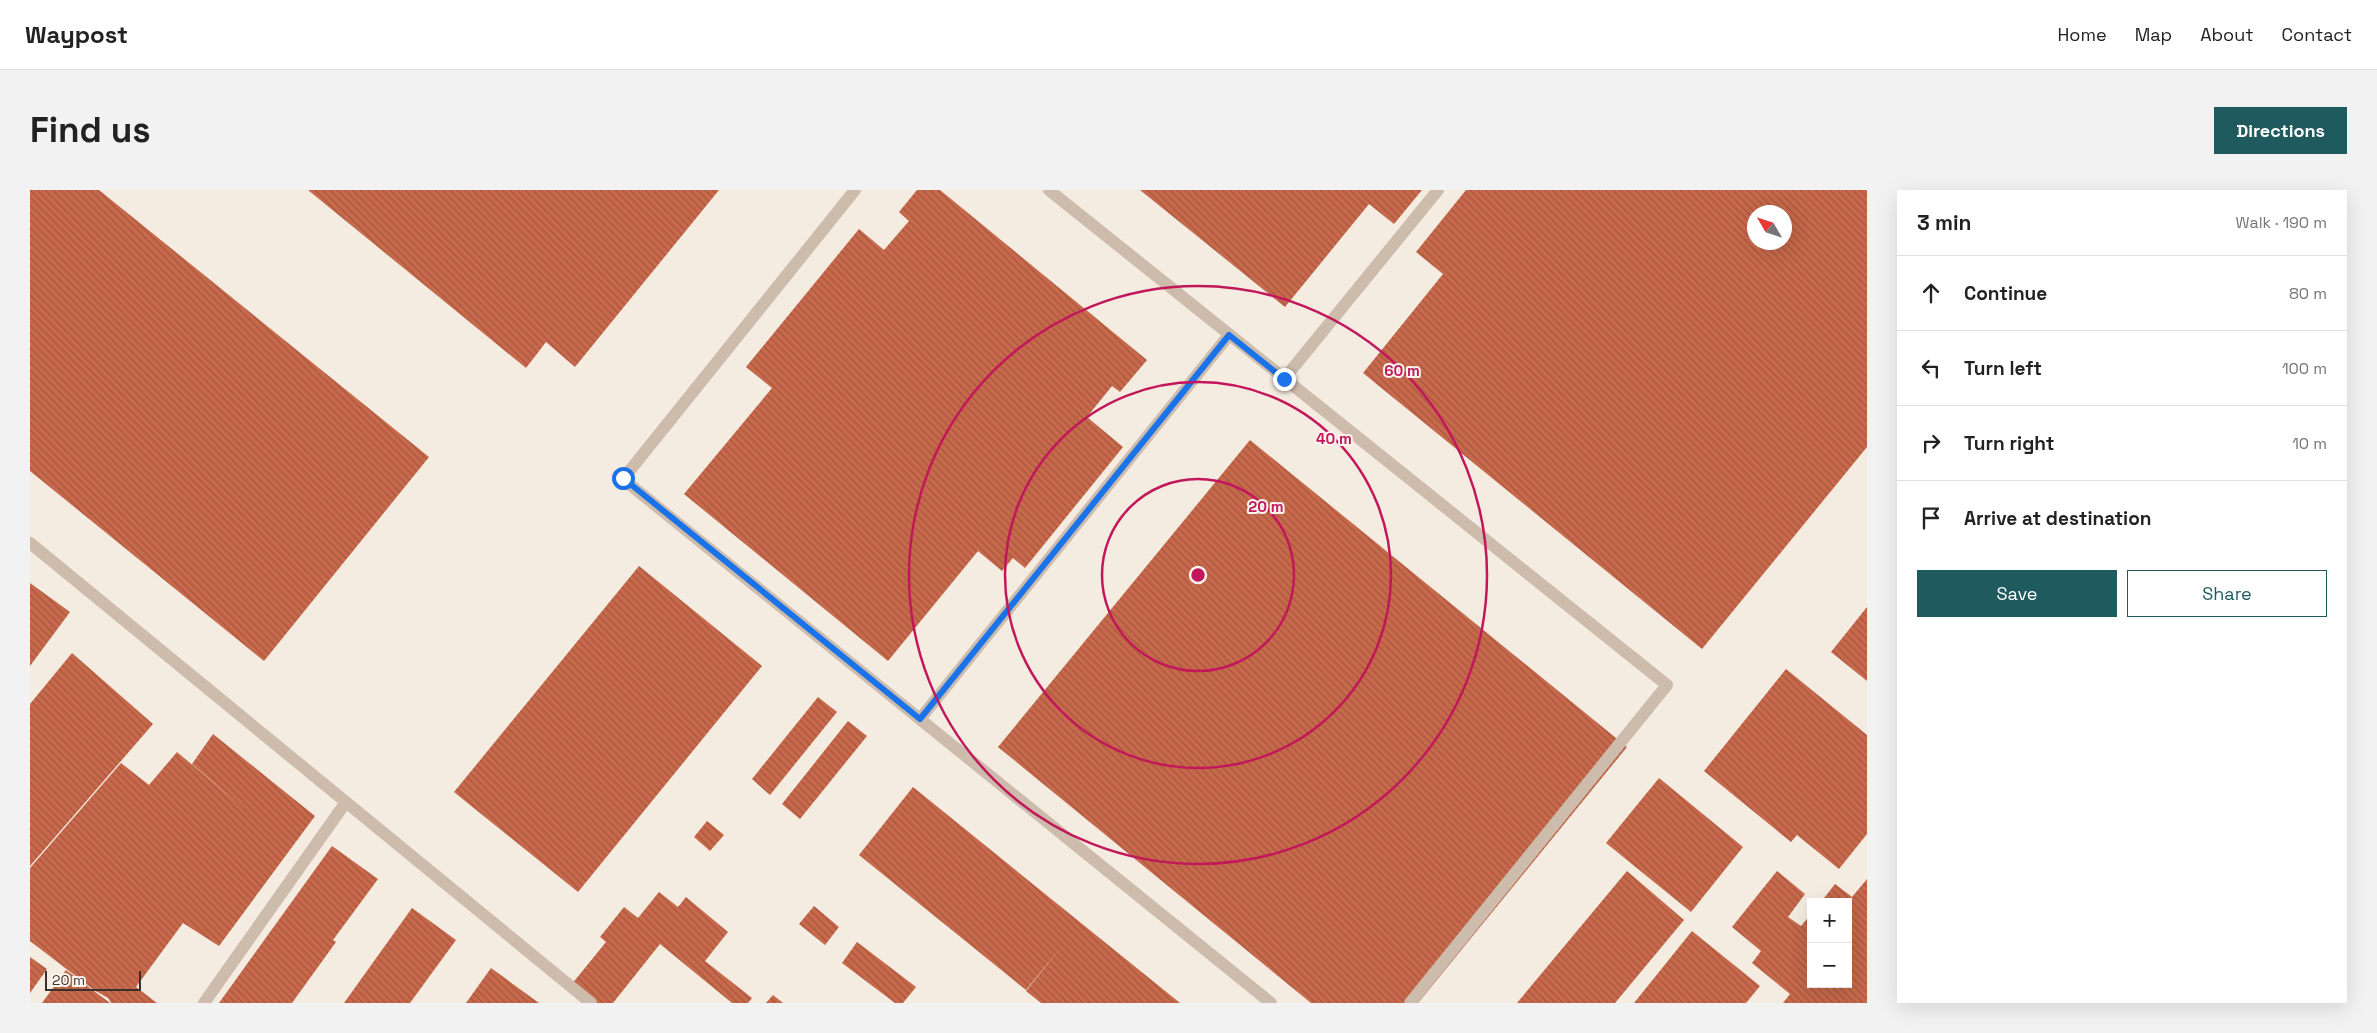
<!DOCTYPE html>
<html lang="en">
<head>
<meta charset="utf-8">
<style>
  body { margin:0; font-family:"Space Grotesk",sans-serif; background:#f2f2f2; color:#222 }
  .controls { position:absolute; right:15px; bottom:15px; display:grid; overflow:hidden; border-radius:0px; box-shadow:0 5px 20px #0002 }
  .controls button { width:45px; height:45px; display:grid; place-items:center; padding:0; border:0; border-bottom:1px solid #e0e0e0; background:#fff; color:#222; font:25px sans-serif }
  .compass { position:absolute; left:1717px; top:15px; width:45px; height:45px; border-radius:50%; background:#fff; box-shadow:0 5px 20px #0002; rotate:309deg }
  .scale { position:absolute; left:15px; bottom:12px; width:96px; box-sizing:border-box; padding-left:5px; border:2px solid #3b302b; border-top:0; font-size:14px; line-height:18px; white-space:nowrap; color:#3b302b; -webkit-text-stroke:4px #fbf5ee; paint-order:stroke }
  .stop { position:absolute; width:15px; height:15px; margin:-11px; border:4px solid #1a73e8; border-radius:50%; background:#fff }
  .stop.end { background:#1a73e8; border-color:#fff; box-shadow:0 1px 5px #0008 }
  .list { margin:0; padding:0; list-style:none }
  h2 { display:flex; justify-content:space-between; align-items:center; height:65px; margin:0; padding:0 20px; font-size:21px }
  h2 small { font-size:16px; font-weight:400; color:#767676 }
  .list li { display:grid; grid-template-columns:32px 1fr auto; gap:15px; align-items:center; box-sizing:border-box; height:75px; padding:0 20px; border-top:1px solid #e0e0e0 }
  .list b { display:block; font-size:19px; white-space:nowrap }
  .list em { font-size:16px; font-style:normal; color:#767676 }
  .actions { display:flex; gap:10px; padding:15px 20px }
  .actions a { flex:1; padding:11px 0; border:1px solid #1f5a5e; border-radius:0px; text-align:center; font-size:18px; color:#1f5a5e }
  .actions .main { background:#1f5a5e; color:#fff }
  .icon { flex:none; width:28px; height:28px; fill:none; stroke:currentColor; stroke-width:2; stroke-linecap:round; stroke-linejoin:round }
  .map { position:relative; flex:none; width:1837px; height:813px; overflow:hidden; border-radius:0px }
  header { display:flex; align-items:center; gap:30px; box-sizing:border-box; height:70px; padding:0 25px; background:#fff; border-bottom:1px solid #e0e0e0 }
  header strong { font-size:24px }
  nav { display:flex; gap:28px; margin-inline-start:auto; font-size:18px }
  .intro { display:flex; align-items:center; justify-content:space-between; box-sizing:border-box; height:120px; padding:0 30px }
  h1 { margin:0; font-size:35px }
  .button { padding:12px 22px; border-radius:0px; background:#1f5a5e; color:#fff; font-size:18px; font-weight:700 }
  main { display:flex; gap:30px; padding:0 30px }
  aside { flex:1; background:#fff; border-radius:0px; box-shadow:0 5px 20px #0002 }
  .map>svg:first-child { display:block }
</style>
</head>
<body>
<header>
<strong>Waypost</strong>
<nav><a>Home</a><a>Map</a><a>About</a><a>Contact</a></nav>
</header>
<div class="intro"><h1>Find us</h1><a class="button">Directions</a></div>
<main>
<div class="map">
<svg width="1837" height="813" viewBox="0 0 1837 813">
  <defs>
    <pattern id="building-back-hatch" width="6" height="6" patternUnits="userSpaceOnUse" patternTransform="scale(1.25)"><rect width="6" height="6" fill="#c8694b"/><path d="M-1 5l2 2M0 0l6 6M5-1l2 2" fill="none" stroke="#a4573f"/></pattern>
  </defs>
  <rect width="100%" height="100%" fill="#f4ebe1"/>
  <!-- building -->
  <path fill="url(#building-back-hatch)" fill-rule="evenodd" d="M0 0H69L399 267 234 471 0 281Z
    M278 0H689L545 177 516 152 496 178Z
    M887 0H910L1117 170 1090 202 1082 196 1057 227 1093 257 995 378 983 368 972 381 948 361 858 471 654 304 742 198 716 177 829 39 854 60 879 31 869 22Z
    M1110 0H1392L1364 34 1339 14 1255 117Z
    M1436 0H1837V257L1672 459 1333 183 1413 84 1386 62ZM1724 22H1754V52H1724Z
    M1220 250 1597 557 1388 813H1281L968 557Z
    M609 376 732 476 548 702 424 602Z
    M0 393 40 422 0 476Z
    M1837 417V491L1801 462Z
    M42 463 123 534 0 676V514Z
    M1756 479 1837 545V644L1809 679 1767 645 1761 652 1674 581Z
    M788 507 807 522 740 605 722 589Z
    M818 531 837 546 770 629 752 614Z
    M183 544 285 626 189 756 153 733 106 797 127 813H81L78 808 64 800 0 751V678L91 573 119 595 147 562 223 626 162 574Z
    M1629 588 1713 657 1661 722 1576 653Z
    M883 597 1051 733 1150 813H1011L996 801 1032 756 996 800 829 665Z
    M677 631 694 645 680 661 664 647Z
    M302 656 348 689 303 750 306 752 262 813H189Z
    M1597 681 1654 730 1585 813H1487Z
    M1747 681 1775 704 1758 727 1771 736 1781 724V794H1818V712H1791L1805 694 1822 707 1837 689V813H1753L1760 804 1722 773 1731 761 1702 737Z
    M629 702 648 717 656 707 698 742 675 771 722 808 718 813H702L630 754 583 813H553L537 800 576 752 570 747 594 717 608 728Z
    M784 716 809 737 795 755 769 734Z
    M382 718 426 750 380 813H314Z
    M1662 741 1730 796 1716 813H1604Z
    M827 752 886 797 873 813H865L812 773Z
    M0 767 17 779 0 803Z
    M461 778 509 813H436Z
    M36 780 80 813H12Z
    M743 805 753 813H736Z"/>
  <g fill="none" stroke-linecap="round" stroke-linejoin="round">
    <!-- minor -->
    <path stroke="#cdbbac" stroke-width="12" d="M825 0 593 289 1241 813
      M1019 0 1637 495 1380 813
      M1254 189 1408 0
      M0 353 561 813
      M890 529 1199 145
      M174 813 316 612"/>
  </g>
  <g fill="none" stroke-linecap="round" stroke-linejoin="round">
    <!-- route -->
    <path stroke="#1a73e8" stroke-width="6" d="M593 288 890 529 1199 145 1254 189"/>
  </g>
  <!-- distance rings -->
  <g fill="none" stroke="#c2185b" stroke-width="2.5">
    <circle cx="1168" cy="385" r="96"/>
    <circle cx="1168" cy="385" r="193"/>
    <circle cx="1168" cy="385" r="289"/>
  </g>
  <circle cx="1168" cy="385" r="8" fill="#c2185b" stroke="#fbf5ee" stroke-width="2.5"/>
  <g font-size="15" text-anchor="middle" font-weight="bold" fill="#c2185b" stroke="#fbf5ee" stroke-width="4" stroke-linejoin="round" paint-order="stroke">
    <text x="1372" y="186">60 m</text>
    <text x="1304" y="254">40 m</text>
    <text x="1236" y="322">20 m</text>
  </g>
</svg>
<div class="controls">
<button>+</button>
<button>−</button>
</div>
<svg class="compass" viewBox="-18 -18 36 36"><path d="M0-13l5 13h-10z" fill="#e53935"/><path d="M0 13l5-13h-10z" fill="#767676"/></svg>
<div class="scale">20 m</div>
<div class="stop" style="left:593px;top:288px"></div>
<div class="stop end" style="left:1254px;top:189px"></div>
</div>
<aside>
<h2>3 min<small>Walk · 190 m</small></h2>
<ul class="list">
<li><svg class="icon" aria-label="ahead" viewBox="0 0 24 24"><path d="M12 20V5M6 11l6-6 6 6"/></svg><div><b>Continue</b></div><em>80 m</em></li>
<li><svg class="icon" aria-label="left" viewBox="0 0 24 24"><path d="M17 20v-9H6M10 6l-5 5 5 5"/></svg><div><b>Turn left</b></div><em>100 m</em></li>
<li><svg class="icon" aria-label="right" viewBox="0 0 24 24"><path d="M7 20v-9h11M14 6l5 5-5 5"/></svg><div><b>Turn right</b></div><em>10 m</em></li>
<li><svg class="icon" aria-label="arrive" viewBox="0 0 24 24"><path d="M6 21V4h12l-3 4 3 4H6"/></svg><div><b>Arrive at destination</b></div></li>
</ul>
<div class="actions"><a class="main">Save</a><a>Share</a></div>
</aside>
</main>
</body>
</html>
